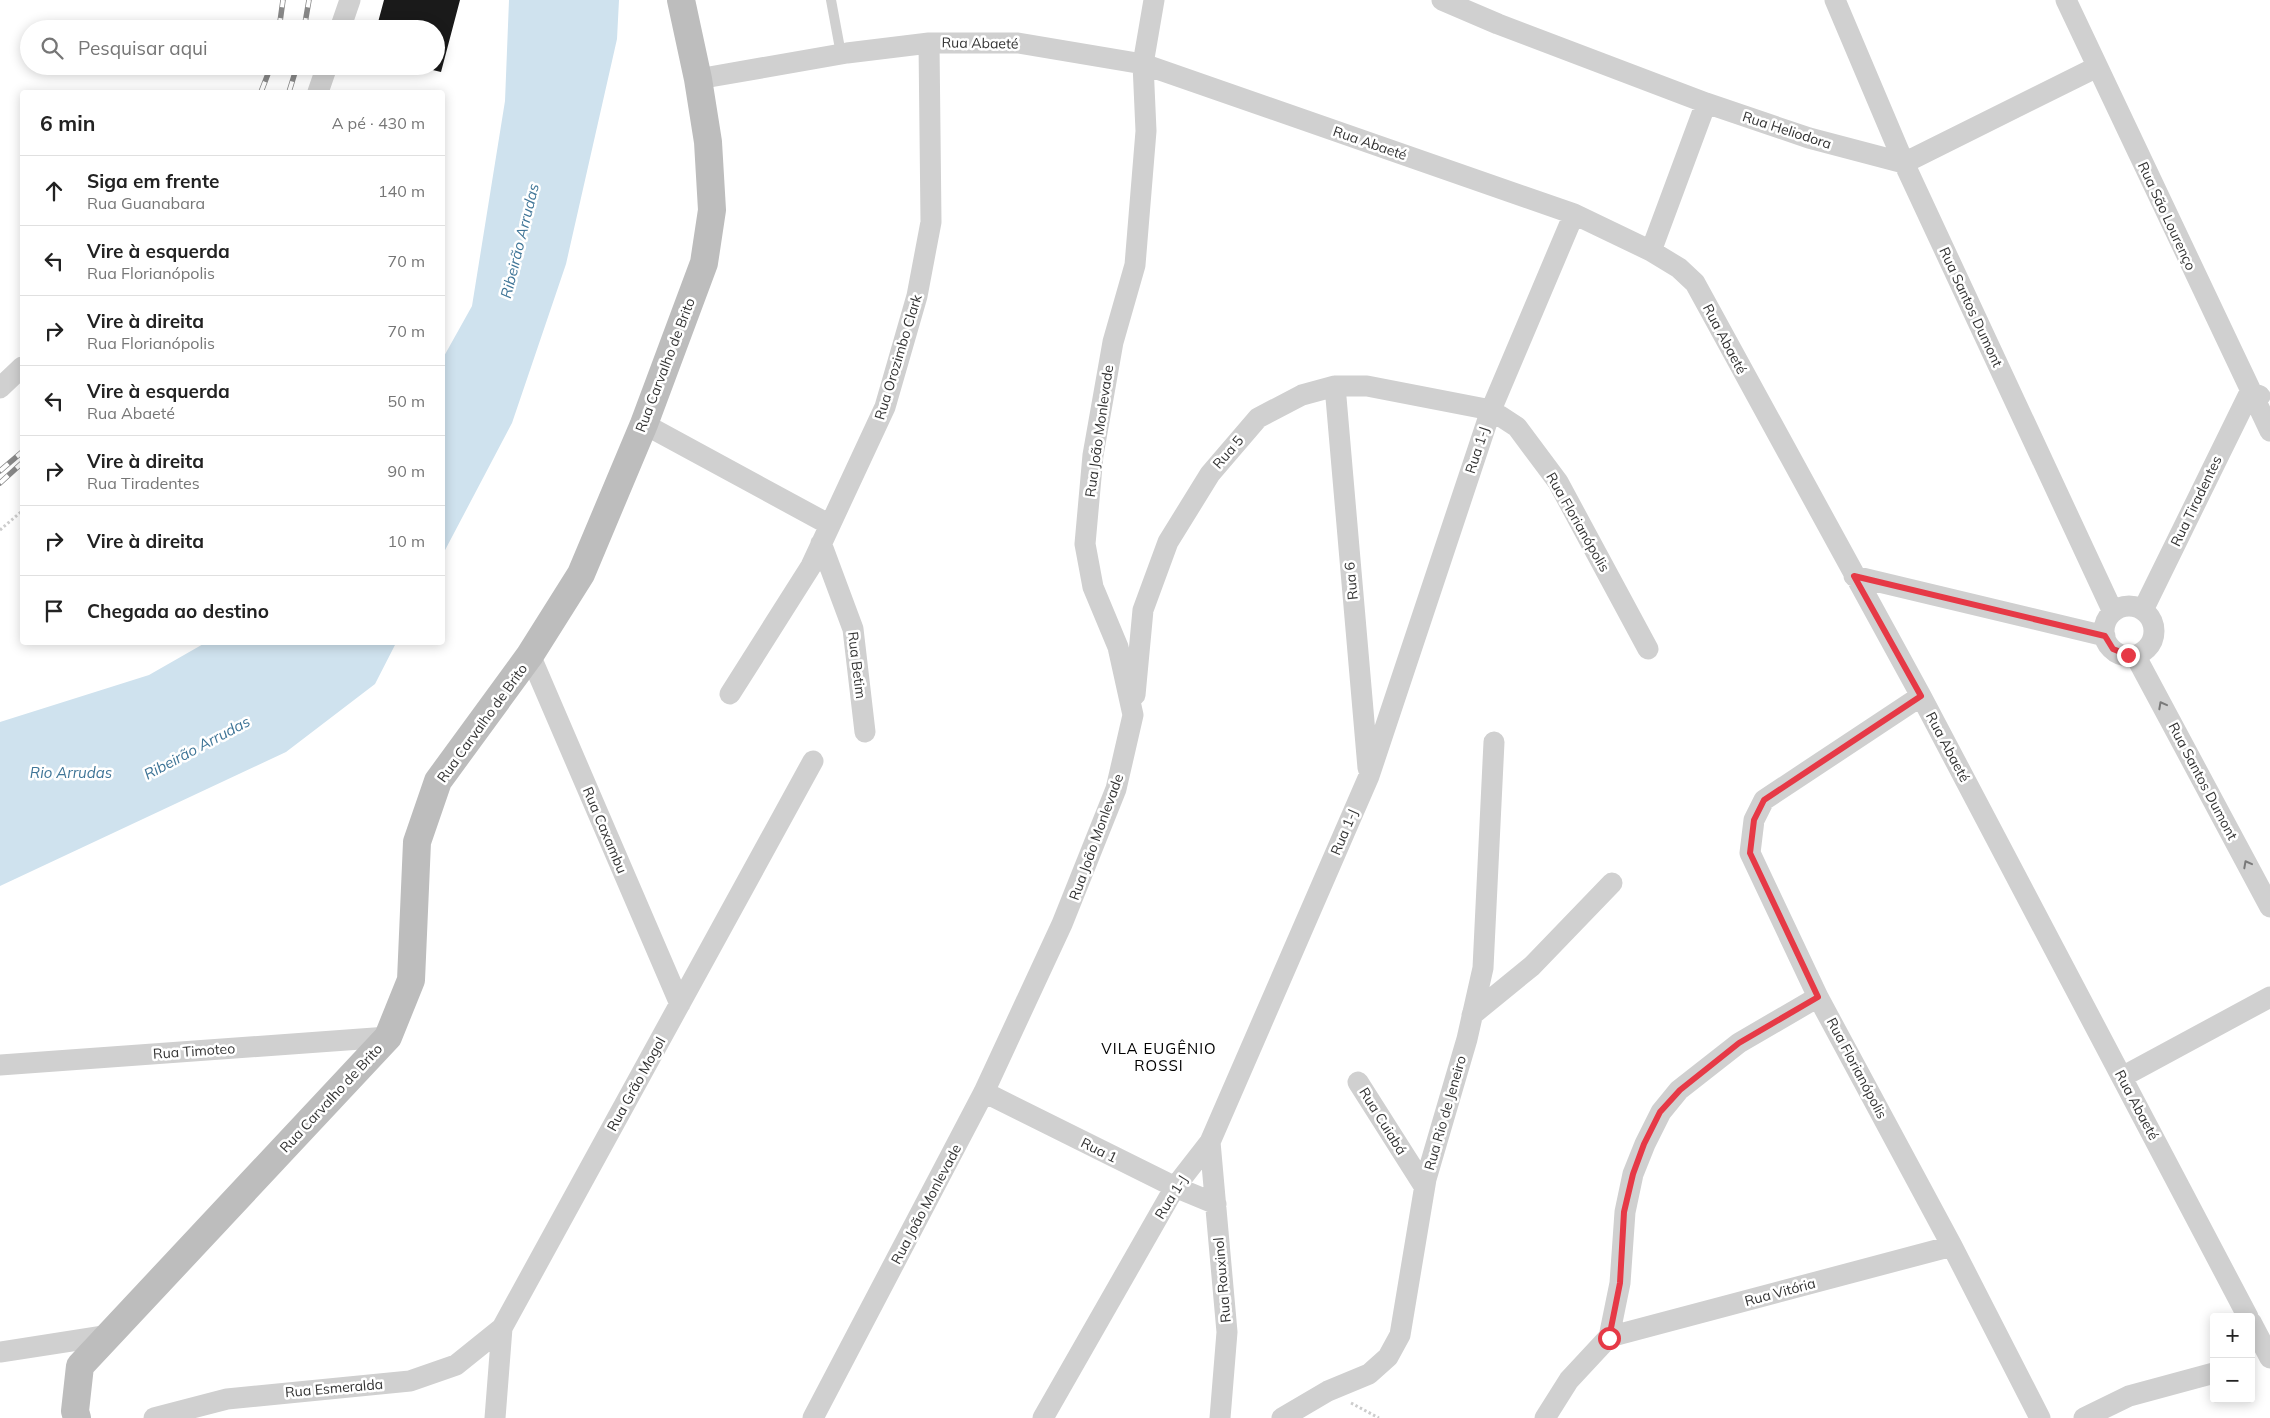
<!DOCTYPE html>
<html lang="pt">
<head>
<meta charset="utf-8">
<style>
  body { margin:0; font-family:Mulish,sans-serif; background:#f6f6f6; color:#222 }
  .controls { position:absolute; right:15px; bottom:15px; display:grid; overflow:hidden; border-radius:5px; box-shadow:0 2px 12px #0003 }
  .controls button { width:45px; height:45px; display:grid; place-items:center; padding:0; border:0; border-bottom:1px solid #e0e0e0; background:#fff; color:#222; font:25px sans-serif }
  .stop { position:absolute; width:15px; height:15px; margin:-11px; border:4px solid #e63946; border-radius:50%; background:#fff }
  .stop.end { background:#e63946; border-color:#fff; box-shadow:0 1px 5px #0008 }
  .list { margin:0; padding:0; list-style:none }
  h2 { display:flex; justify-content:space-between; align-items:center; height:65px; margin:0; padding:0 20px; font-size:21px }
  h2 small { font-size:16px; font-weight:400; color:#767676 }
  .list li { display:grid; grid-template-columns:32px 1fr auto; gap:15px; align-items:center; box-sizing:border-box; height:70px; padding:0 20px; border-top:1px solid #e0e0e0 }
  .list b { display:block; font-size:19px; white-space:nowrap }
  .list p { margin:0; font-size:16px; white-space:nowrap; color:#767676 }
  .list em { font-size:16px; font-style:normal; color:#767676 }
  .icon { flex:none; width:28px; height:28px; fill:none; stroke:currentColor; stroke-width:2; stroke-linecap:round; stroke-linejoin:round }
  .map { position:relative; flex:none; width:2270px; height:1418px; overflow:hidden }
  .search { position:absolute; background:#fff; box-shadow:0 2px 12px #0003; left:20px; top:20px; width:425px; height:55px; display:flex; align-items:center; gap:12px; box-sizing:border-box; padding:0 18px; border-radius:28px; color:#767676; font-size:19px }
  .panel { position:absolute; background:#fff; box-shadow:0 2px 12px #0003; left:20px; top:90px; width:425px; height:555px; border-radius:5px }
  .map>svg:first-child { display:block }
</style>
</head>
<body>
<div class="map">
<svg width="2270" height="1418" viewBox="0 0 2270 1418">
  <rect width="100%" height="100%" fill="#fff"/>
  <!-- water -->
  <path fill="#cfe2ee" d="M509 0H619L617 39 566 264 512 423 443 554V358L472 306 505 101Z
    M205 643H396L375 684 286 752 0 886V722L149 675Z"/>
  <!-- building -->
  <path fill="#1a1a1a" d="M384 0H460L441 72 420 67 436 66V29H366L367 23 377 26Z"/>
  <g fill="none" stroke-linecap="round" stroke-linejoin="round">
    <!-- path -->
    <path stroke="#cdcdcd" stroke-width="3" stroke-dasharray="2.5 2.5" stroke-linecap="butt" d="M0 530 22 511
      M1351 1403 1379 1418"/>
    <!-- lane -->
    <path stroke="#d0d0d0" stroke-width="10" d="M831 0 841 54"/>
    <!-- street -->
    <path stroke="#d0d0d0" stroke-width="21" d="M1442 0 1498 24 1706 103 1809 138 1904 163 2097 67
      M1835 0 1904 163 2113 612
      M2066 0 2270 431
      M340 29 350 0
      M698 79 847 53 929 43H1018L1143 64 1574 214 1651 251 1679 268 1695 283 1921 696 2248 1317
      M318 92 327 66
      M1651 251 1706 103
      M1335 386 1368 768
      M0 388 22 367
      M644 424 830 525
      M821 543 853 629 865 732
      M1854 576 2105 636
      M2104 631a25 25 0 1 1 50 0a25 25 0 1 1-50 0Z
      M2143 610 2250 392 2260 396
      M530 655 680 1004
      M2135 655 2270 907
      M730 694 811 566 885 407 917 296 931 222 929 43
      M1135 695 1143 610 1168 542 1210 474 1258 418 1302 395 1335 386H1367L1491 410 1517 427 1558 482 1648 649
      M1921 696 1764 800 1754 820 1750 853 1818 997 1952 1246 2040 1418
      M1472 1015 1532 966 1612 883
      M0 1065 388 1037
      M2122 1077 2270 997
      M1358 1082 1424 1186
      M984 1092 1175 1187 1216 1204
      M1210 1142 1227 1332 1220 1418
      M2251 1322 2270 1358
      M1609 1337 1952 1246
      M0 1352 110 1335
      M154 1418 227 1399 410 1381 456 1365 502 1328
      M495 1418 502 1328 813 761
      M813 1418 984 1092 1062 924 1116 789 1133 715 1118 647 1093 587 1085 544 1093 455 1113 342 1135 265 1146 131 1143 64 1154 0
      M1043 1418 1175 1187 1210 1142 1369 776 1491 410 1574 214
      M1282 1418 1328 1391 1369 1374 1388 1357 1400 1335 1426 1179 1467 1039 1483 968 1494 742
      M1545 1418 1569 1380 1609 1337 1620 1283 1625 1212 1633 1174 1645 1144 1661 1112 1679 1090 1739 1043 1818 997
      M2084 1418 2129 1396 2214 1373"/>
    <!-- secondary -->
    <path stroke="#bdbdbd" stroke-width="28" d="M77 1418 75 1411 80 1366 388 1037 411 980 417 842 438 781 530 655 581 574 644 424 704 263 712 210 708 142 698 79 681 0"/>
    <!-- rail casing -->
    <g stroke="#888" stroke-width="5.5">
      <path id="rail" d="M279 29 283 0
        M304 29 309 0
        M261 92 271 66
        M289 92 297 66
        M0 471 22 452
        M0 483 22 463"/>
    </g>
    <!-- rail -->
    <use href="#rail" stroke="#fff" stroke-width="4" stroke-dasharray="11" stroke-linecap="butt"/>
  </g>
  <!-- one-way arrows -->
  <defs><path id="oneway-chevron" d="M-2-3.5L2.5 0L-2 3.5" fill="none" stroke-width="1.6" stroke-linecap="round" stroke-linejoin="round" transform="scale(1.25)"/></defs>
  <g stroke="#7a7a7a">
    <use href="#oneway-chevron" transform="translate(2162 705) rotate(-118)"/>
    <use href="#oneway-chevron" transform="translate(2247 864) rotate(-118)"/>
  </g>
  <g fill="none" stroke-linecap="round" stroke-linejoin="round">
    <!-- route -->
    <path stroke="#e63946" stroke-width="6" d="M1609 1338 1620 1283 1624 1212 1633 1174 1644 1144 1660 1112 1680 1090 1739 1043 1818 997 1750 853 1754 820 1764 800 1921 696 1854 576 2105 636 2113 649 2128 655"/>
  </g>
  <g text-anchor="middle" stroke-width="5" stroke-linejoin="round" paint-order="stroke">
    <!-- street labels -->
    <g font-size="14" fill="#333" stroke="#fff">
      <text transform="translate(980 43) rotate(1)" y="5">Rua Abaeté</text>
      <text transform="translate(1787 130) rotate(18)" y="5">Rua Heliodora</text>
      <text transform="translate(1370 143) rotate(19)" y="5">Rua Abaeté</text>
      <text transform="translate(2167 216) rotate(65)" y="5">Rua São Lourenço</text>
      <text transform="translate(1971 307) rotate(65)" y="5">Rua Santos Dumont</text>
      <text transform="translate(1725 339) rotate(62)" y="5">Rua Abaeté</text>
      <text transform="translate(898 357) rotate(-73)" y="5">Rua Orozimbo Clark</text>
      <text transform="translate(665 365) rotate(-69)" y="5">Rua Carvalho de Brito</text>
      <text transform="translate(1099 431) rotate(-82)" y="5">Rua João Monlevade</text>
      <text transform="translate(1477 450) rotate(-72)" y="5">Rua 1-J</text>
      <text transform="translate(1228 452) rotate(-49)" y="5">Rua 5</text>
      <text transform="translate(2196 501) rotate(-64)" y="5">Rua Tiradentes</text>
      <text transform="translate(1578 522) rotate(60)" y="5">Rua Florianópolis</text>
      <text transform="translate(1351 581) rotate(-95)" y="5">Rua 6</text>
      <text transform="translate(857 665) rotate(83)" y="5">Rua Betim</text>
      <text transform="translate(482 723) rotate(-54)" y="5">Rua Carvalho de Brito</text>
      <text transform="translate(1948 747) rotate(62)" y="5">Rua Abaeté</text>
      <text transform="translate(2203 781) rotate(62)" y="5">Rua Santos Dumont</text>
      <text transform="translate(605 830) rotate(67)" y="5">Rua Caxambu</text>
      <text transform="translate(1344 832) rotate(-67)" y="5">Rua 1-J</text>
      <text transform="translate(1096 837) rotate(-70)" y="5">Rua João Monlevade</text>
      <text transform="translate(194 1051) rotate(-4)" y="5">Rua Timoteo</text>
      <text transform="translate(1857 1068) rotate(62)" y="5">Rua Florianópolis</text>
      <text transform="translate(636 1084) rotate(-61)" y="5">Rua Grão Mogol</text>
      <text transform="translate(331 1098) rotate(-47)" y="5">Rua Carvalho de Brito</text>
      <text transform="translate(2137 1105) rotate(62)" y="5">Rua Abaeté</text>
      <text transform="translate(1445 1113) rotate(-74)" y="5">Rua Rio de Jeneiro</text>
      <text transform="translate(1383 1121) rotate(58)" y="5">Rua Cuiabá</text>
      <text transform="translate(1099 1150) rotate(26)" y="5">Rua 1</text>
      <text transform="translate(1171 1197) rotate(-58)" y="5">Rua 1-J</text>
      <text transform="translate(926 1204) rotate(-62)" y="5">Rua João Monlevade</text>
      <text transform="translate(1222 1280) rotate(-95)" y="5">Rua Rouxinol</text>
      <text transform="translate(1780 1292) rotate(-15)" y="5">Rua Vitória</text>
      <text transform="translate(334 1388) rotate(-5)" y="5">Rua Esmeralda</text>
    </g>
    <!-- water labels -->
    <g font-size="15" font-style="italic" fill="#3f7597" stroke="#fff">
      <text transform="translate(520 241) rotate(-76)" y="5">Ribeirão Arrudas</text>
      <text transform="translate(197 748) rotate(-28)" y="5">Ribeirão Arrudas</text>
      <text x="71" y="778">Rio Arrudas</text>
    </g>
    <!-- neighbourhood labels -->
    <g font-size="15" letter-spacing="1" fill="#000" stroke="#fff">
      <text x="1159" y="1054">VILA EUGÊNIO<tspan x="1159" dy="17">ROSSI</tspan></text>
    </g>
  </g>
</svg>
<div class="controls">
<button>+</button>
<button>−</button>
</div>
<div class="stop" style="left:1609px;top:1338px"></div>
<div class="stop end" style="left:2128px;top:655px"></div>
<div class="search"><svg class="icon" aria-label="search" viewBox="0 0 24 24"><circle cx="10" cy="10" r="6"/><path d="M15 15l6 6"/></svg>Pesquisar aqui</div>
<section class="panel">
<h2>6 min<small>A pé · 430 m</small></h2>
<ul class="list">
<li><svg class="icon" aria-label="ahead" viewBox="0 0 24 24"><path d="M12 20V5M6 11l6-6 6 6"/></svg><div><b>Siga em frente</b><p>Rua Guanabara</p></div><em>140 m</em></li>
<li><svg class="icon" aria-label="left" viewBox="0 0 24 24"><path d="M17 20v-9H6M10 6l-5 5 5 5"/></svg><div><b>Vire à esquerda</b><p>Rua Florianópolis</p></div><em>70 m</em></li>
<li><svg class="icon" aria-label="right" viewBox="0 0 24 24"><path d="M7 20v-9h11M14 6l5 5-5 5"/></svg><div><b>Vire à direita</b><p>Rua Florianópolis</p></div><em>70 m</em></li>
<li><svg class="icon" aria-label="left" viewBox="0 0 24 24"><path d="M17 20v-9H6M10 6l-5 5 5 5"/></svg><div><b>Vire à esquerda</b><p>Rua Abaeté</p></div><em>50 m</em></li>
<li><svg class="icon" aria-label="right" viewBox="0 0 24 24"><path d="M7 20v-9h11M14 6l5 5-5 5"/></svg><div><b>Vire à direita</b><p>Rua Tiradentes</p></div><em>90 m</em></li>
<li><svg class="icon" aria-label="right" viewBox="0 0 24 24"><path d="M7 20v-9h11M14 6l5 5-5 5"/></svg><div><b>Vire à direita</b></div><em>10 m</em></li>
<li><svg class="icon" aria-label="arrive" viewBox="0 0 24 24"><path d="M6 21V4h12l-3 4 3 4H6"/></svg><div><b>Chegada ao destino</b></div></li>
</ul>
</section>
</div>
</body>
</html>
